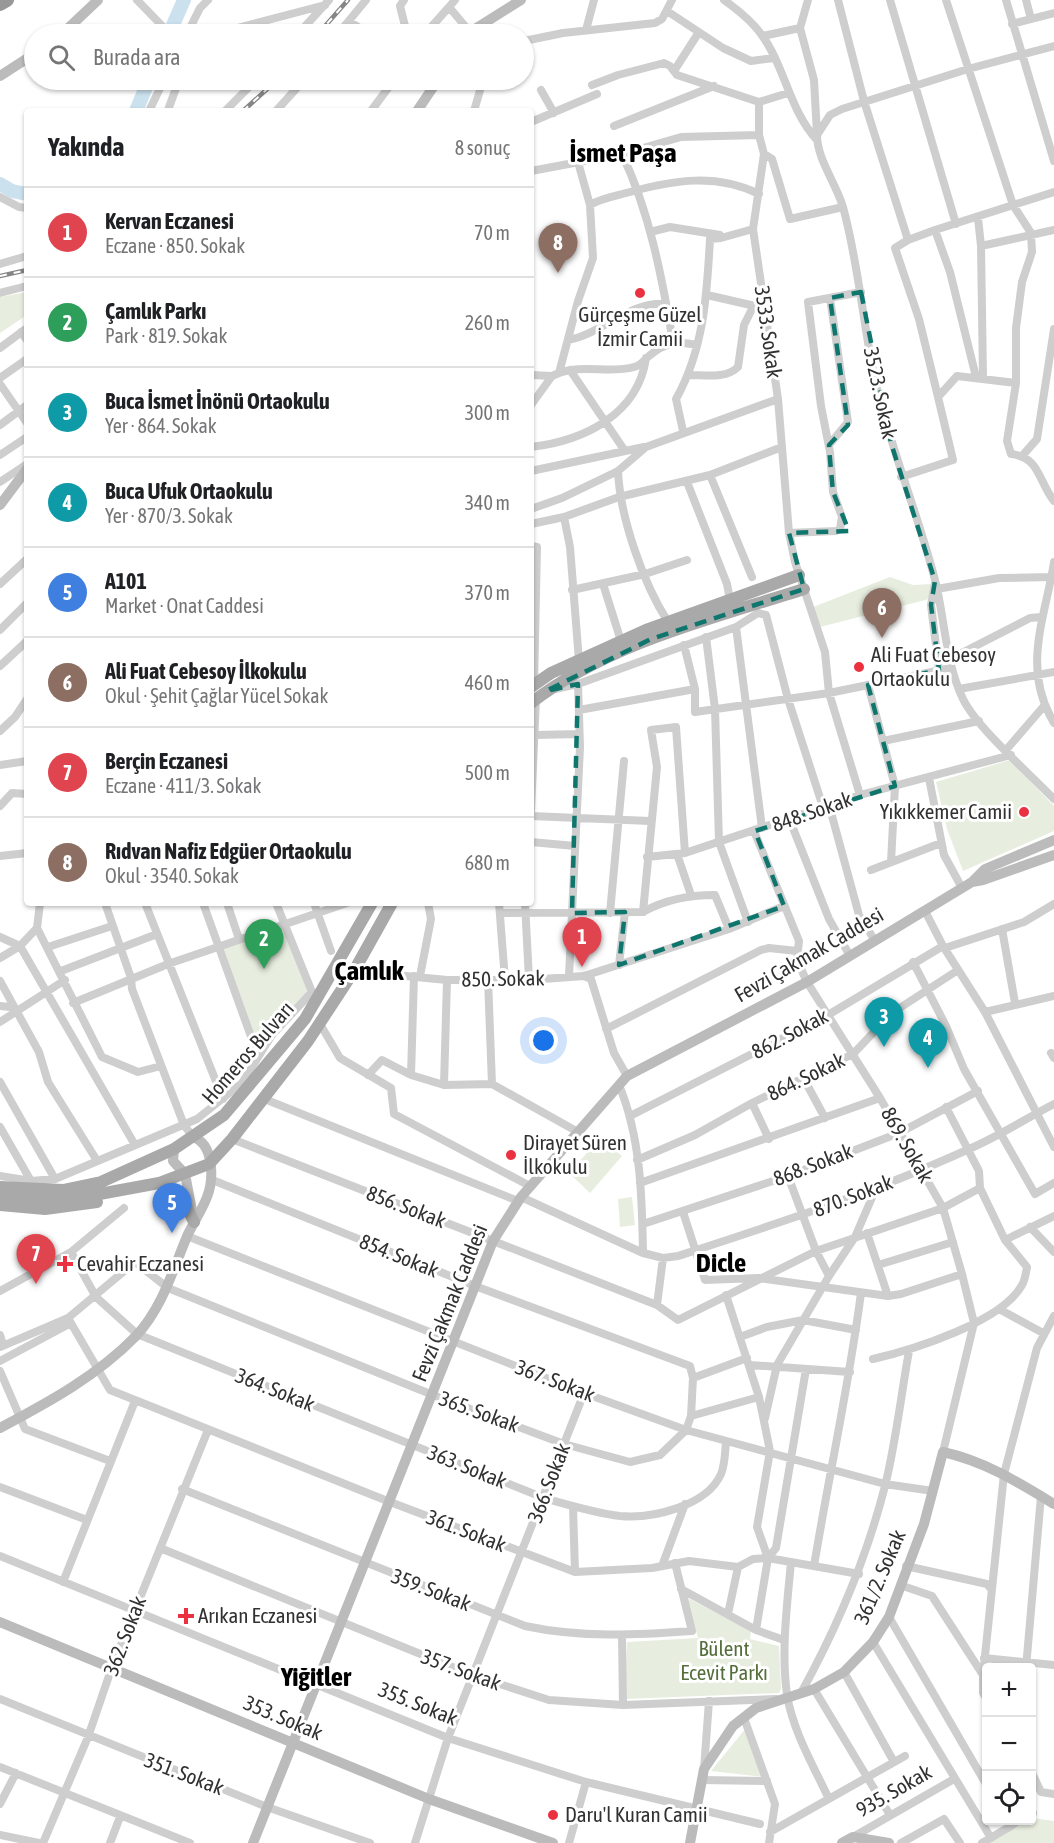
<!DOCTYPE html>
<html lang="tr">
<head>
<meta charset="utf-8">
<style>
  body { margin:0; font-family:"Asap Condensed",sans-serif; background:#f6f6f6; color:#202124 }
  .controls { position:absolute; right:18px; bottom:18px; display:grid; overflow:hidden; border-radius:6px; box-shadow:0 2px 4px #0004 }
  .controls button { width:54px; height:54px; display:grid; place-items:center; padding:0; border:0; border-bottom:2px solid #e0e0e0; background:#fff; color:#202124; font:30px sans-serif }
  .you { position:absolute; left:544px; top:1041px; width:21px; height:21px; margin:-15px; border:4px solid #fff; border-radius:50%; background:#1a73e8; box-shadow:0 0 0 9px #1a73e833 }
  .badge { display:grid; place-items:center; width:39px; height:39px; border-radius:50%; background:#eb303f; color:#fff; font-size:20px; font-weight:700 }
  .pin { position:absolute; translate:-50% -50px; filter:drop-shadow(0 2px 3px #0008) }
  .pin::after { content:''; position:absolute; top:32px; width:21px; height:18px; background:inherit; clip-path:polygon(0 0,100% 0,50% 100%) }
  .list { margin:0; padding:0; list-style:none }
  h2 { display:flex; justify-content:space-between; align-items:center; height:78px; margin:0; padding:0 24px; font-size:26px }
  h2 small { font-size:20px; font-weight:400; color:#757577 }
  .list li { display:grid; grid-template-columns:39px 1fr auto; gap:18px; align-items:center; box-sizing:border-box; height:90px; padding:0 24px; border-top:2px solid #e0e0e0 }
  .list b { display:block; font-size:22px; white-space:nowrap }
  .list p { margin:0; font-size:20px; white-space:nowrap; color:#757577 }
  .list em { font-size:20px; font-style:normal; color:#757577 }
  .icon { flex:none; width:33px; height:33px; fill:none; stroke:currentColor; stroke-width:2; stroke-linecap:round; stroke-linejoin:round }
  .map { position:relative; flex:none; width:1054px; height:1843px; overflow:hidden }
  .search { position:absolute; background:#fff; box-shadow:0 2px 4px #0004; left:24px; top:24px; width:510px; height:66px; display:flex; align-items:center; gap:15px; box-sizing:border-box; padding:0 21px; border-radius:33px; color:#757577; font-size:22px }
  .panel { position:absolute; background:#fff; box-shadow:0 2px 4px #0004; left:24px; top:108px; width:510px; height:798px; border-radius:6px }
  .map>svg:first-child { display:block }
</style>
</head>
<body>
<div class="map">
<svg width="1054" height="1843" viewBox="0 0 1054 1843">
  <rect width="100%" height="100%" fill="#fff"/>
  <!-- green -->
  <path fill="#e7eedf" d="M27 292V315L0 333V297Z
    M890 577 913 585 932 584 933 598 820 627 813 607Z
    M1010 760 1054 806V831L963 871 947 829 936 782Z
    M283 923 312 992 258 1056 218 947Z
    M600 1138 622 1156 590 1193 569 1173Z
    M632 1197 635 1225 620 1227 618 1199Z
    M686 1597 751 1631 750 1639 779 1646 781 1689 779 1693 625 1699 627 1642 698 1638Z
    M746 1728 764 1777 711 1771Z
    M1032 1818 1054 1821V1843H981L1019 1821 1032 1820Z"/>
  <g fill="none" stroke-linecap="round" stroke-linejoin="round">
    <!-- river -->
    <path stroke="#cbe1ee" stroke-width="14" d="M169 34 184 0
      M136 111 149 80
      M0 184 12 191 27 194"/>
    <!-- street -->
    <path stroke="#cecece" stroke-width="8" d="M137 0 170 34
      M404 0 400 6 407 34
      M724 0C738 10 751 20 761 34 785 66 789 110 817 140
      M808 0 800 28 814 80 817 134
      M838 0 864 101 908 240
      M890 0 956 224
      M946 0 1013 205 1031 233 1032 252 1022 282 1016 328V383L1007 441 1011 454C1040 457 1038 481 1054 501
      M1006 0 1054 161
      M1026 0 1031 19
      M449 7 455 0
      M667 11 723 48 751 61 774 58
      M349 21 369 34
      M1012 24 1054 13
      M586 30 594 0
      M187 34 200 8 208 0
      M226 34 237 28 325 5
      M298 34 329 0
      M338 34 366 0
      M425 34 449 7 470 32
      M763 36 800 28
      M524 41 563 33 655 23 662 19 672 0
      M1054 46 968 69 842 109 830 115 817 135C817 159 836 183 843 207 859 265 863 326 876 385 892 452 918 514 935 580 945 619 945 662 963 699 977 728 1030 774 1054 799
      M674 71 699 32
      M592 85 618 75 664 63 670 66 677 75 759 102 788 93
      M541 90 554 113
      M759 102V135L764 154 753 229 778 399 789 533 795 562 825 652 829 693 860 795
      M168 110 179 80
      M149 111 164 80
      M225 111 256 80
      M276 111 304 80
      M371 111 394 80
      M474 111 483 80
      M531 122 597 94
      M614 126 714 86
      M622 154C650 213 662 278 673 342
      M764 154 772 159 790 219 843 207
      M531 171 622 154 681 137 759 135
      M0 197 19 207 27 208
      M590 205C602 198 616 196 630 192 674 180 716 173 759 194
      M978 218 981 246
      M935 230 950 272 976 377
      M650 232 670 227 720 235 721 238 753 229
      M0 264 27 256
      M0 293 27 286
      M707 295 755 306
      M21 332 27 340
      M568 340C602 334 629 301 666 304
      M0 348 27 328
      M570 370 625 451
      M559 373C583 364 610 374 634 367 641 366 644 360 649 356 665 342 678 341 697 345
      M531 375 552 376
      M689 375C705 375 726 379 738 367L744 325 753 307
      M983 377 981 246 1054 230
      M0 378 27 359
      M1016 383 957 376 938 397 919 319 895 248 908 240 935 230 1054 192
      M0 384 27 423
      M531 405 552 376 559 373 578 301 593 258 590 205 578 162
      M0 425 27 405
      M683 431 676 399C704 349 707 294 710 239L721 238
      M829 445 848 422 830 298
      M531 447C583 441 638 415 646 358
      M0 455 27 437
      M1023 455 1037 439 1054 329
      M531 471 644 447
      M618 471C620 517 643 583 668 622
      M710 475 752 577
      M901 477 953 460 938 397
      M0 482 27 464
      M687 482 727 584 730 600
      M531 509 562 498 618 471 646 447 778 399
      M564 517 570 547 579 661
      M531 524 564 517 619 497 710 475 782 447
      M789 533 836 531 840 529 842 517 833 492 830 452 821 406 808 302 861 292
      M531 546 537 547 534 687
      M1054 562C1045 619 1021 668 1054 723
      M935 583 931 605 939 670
      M0 584 27 559
      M603 584 621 641
      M937 589 999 578 1052 577
      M572 590 645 574 687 560
      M736 627 762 828
      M0 630 27 603
      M706 637 715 709 719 842 748 922
      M684 645 695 689V712L829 693 951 668
      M950 659 1030 618 1041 617
      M0 666 27 641
      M868 685 895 786 891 862
      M555 689 578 684 736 627 758 613 766 615 788 699 823 807
      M959 689 1054 672
      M579 710 695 689
      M0 731 15 717 27 699
      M535 735 579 734
      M883 741 979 721
      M1006 750 1044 706
      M0 765 27 761
      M929 778 944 855 962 888
      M829 805 859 915 875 941
      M0 806 12 793 27 794
      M531 810 536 699
      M531 816 650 821
      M789 818 829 919 850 956
      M754 831 799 941 797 960 807 982 880 1098 943 1208 962 1274 974 1323 943 1452
      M531 842 575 846
      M677 854 691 895
      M0 856 27 853
      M647 857 685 853 860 795 1011 755
      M871 870 941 843
      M40 903 37 928 102 1057 138 1072 161 1066
      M105 903 131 978 132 989 184 1125 193 1137
      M145 903 223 1099
      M203 903 258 1056
      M227 903 239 939
      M314 903 331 951
      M499 903 505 980
      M525 903 529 980
      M925 911 943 946 985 1012 1054 1147
      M643 912 657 767 651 730 676 727 685 853
      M500 913 643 912C666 899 689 895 715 895L729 929
      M610 913 624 761
      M1002 929 1015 1003
      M0 937 20 946 135 1145
      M48 947 112 926
      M945 948 1024 922 1054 904
      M0 958 20 946 37 928
      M913 962 946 1026 964 1069 1035 1194 1054 1183
      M619 965 625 912
      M61 971 157 934
      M354 971 447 980H529L584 976 729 929 784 906
      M420 976 431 919 428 903
      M569 976 580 747 578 684
      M584 976 591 979 614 1053 627 1076
      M488 979 492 1084 578 1132
      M0 981 39 1052 48 1082 96 1159
      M73 1003 168 964 347 903
      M0 1006 10 1007 15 1012
      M985 1012 1054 996
      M0 1022 65 980
      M320 1024 340 1058 391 1088 394 1114 530 1186
      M606 1029 761 950 769 948 797 951
      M1051 1053 1054 1058
      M368 1075 382 1060 411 1075 444 1085 492 1084
      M411 1075 414 976
      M804 1079 825 1118
      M0 1082 55 1179
      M444 1085 447 980
      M619 1085C641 1138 642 1197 643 1253
      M262 1098 518 1201
      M752 1103 769 1139
      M632 1115 828 1015 943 946
      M0 1127 31 1181
      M232 1139 657 1305 678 1320 816 1251 943 1208 980 1188
      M637 1160 695 1135 752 1103 853 1054 892 1013 958 970
      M0 1176 31 1181 55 1179 197 1119 242 1083 272 1035 312 992 276 903
      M788 1176 816 1251 829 1276
      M210 1179 475 1286 690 1366 693 1378 747 1358
      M640 1183 880 1098
      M521 1197 643 1253 663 1258 678 1256C776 1224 875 1192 969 1149 999 1136 1025 1119 1054 1104
      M683 1212 705 1280 759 1278 888 1296 901 1294 962 1274
      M643 1224 788 1176 899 1133 978 1091
      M1030 1227 1054 1252
      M867 1233 888 1296
      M187 1236 584 1393 686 1430 885 1484 933 1491
      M1005 1240 1054 1216
      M71 1252 96 1297 137 1334 544 1498C569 1505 595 1513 620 1516 652 1519 707 1506 721 1474 725 1465 725 1452 726 1442
      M878 1265 953 1242
      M0 1291 71 1252 124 1208
      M726 1295 759 1397 770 1451 757 1527 768 1558
      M657 1305 663 1258
      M999 1309 1043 1333
      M68 1318 110 1390 390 1502 575 1572 652 1568 689 1561 738 1567 753 1559 768 1558 859 1574
      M0 1335 3 1345
      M740 1337 767 1327 803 1320 856 1330
      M0 1347 68 1318 135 1262 168 1288 433 1395 564 1444 630 1462 660 1455 686 1430 691 1416 693 1378
      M873 1359C912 1350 1002 1322 1022 1285 1025 1280 1026 1273 1027 1267L1005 1240 980 1188 979 1171 946 1107
      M0 1361 71 1323
      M750 1365 850 1372
      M0 1371 25 1429 110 1461
      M691 1416 759 1397
      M765 1418 777 1365 829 1276 855 1237 877 1186
      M0 1487 87 1520
      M182 1489 525 1626C581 1638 636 1635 692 1631L675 1563
      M573 1507 575 1572
      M160 1548 472 1675 549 1700 623 1705 776 1699
      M0 1556 448 1738 586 1782 760 1824
      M791 1562C787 1606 781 1651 787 1695 793 1731 813 1765 828 1797
      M662 1566 685 1504
      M814 1566C829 1475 849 1385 861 1293
      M906 1566 987 1584 991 1589
      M63 1582 135 1401
      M900 1585 932 1596 983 1675V1693L986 1698
      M681 1589 756 1630 768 1558 776 1548 806 1369
      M728 1614 738 1567
      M889 1617 986 1784
      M756 1630 784 1640
      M622 1636 623 1705
      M873 1642 991 1838
      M984 1658 1054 1665
      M1026 1668 1041 1496
      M844 1672 894 1762
      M983 1675 1004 1474 1037 1348 1054 1316
      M814 1689 890 1815
      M801 1693C838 1626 866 1560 885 1486 896 1442 901 1395 909 1351
      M0 1699 267 1807 370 1843
      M744 1718 775 1804 769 1843
      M0 1767 190 1843
      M704 1769 709 1701
      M1032 1773 1041 1792 1054 1794
      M702 1780 767 1781
      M0 1804 16 1773
      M1032 1813H1033
      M1011 1826 1019 1820
      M770 1832 905 1756
      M0 1835 39 1843
      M853 1837 954 1779
      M43 1843 88 1737 112 1667 208 1430
      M110 1843 120 1817
      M415 1843 448 1738 584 1393
      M569 1843 586 1782
      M901 1843 944 1819 960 1843
      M982 1843 1011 1826 1008 1820"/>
    <!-- secondary -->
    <path stroke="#bbb" stroke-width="10" d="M62 34 98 0
      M467 34 521 0
      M0 76 34 54
      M417 111 438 80
      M0 505 27 469
      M972 882 983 880 1054 855
      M174 1149 173 1161 185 1174 193 1216
      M0 1428C49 1402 97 1376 136 1336 163 1307 173 1269 188 1234 194 1222 202 1210 207 1197 214 1179 214 1144 193 1137
      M0 1622 429 1799 553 1843
      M253 1843 493 1241 521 1197 627 1076 807 982 972 882 985 869 1054 840
      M690 1843 704 1769 733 1726 756 1708 814 1689 844 1672 873 1642 889 1617 924 1524 943 1452C984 1461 1018 1482 1054 1504
      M842 1843 853 1837 889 1843"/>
    <!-- primary -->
    <path stroke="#a9a9a9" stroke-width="12" d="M531 687 551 673 646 630 799 575
      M531 703C609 643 711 619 804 589
      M160 1184C181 1189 185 1204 194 1222
      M0 1187 63 1190 101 1182 174 1149 224 1115 305 1019 372 903
      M0 1196 32 1200 94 1195 159 1183 209 1164 232 1139 308 1041 354 971 392 903
      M0 1205 45 1209 97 1202"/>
    <!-- highway -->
    <path stroke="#989898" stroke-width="14" d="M0 4 7 0"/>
    <!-- rail casing -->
    <g stroke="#868686" stroke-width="4.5">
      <path id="rail" d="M318 34 348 0
        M243 111 277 80
        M0 276 27 270"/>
    </g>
    <!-- rail -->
    <use href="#rail" stroke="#fff" stroke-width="2" stroke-dasharray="7" stroke-linecap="butt"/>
  </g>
  <!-- marked area -->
  <path fill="none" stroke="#0f766e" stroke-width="4.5" stroke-dasharray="12 8" stroke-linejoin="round" d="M861 292 891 443 935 581 931 605 939 670 868 685 895 786 755 831 784 906 619 965 625 912 572 913 578 684 546 691 651 639 804 589 789 533 849 531 833 492 830 459 829 445 848 425 830 298Z"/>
  <!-- markers -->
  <g fill="#eb303f" stroke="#fff" stroke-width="2">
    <circle cx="640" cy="293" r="6"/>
    <circle cx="859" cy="667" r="6"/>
    <circle cx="1024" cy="812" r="6"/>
    <circle cx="511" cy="1155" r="6"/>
    <path d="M62 1255h6v6h6v6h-6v6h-6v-6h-6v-6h6z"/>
    <path d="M183 1607h6v6h6v6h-6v6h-6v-6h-6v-6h6z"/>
    <circle cx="553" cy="1815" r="6"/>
  </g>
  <g text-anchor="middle" stroke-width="6" stroke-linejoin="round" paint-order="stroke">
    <!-- poi labels -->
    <g font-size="21" fill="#313131" stroke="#fff" text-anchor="start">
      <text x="640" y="322" text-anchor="middle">Gürçeşme Güzel<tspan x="640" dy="24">İzmir Camii</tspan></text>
      <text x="871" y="662">Ali Fuat Cebesoy<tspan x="871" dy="24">Ortaokulu</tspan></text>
      <text x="1012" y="819" text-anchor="end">Yıkıkkemer Camii</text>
      <text x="523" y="1150">Dirayet Süren<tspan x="523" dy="24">İlkokulu</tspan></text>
      <text x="77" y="1271">Cevahir Eczanesi</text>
      <text x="198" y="1623">Arıkan Eczanesi</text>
      <text x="565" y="1822">Daru'l Kuran Camii</text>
    </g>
    <!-- street labels -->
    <g font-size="21" fill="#313131" stroke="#fff">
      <text transform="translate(768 332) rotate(82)" y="7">3533. Sokak</text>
      <text transform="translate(880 393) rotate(78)" y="7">3523. Sokak</text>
      <text transform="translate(812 812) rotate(-19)" y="7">848. Sokak</text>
      <text transform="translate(809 955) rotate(-30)" y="7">Fevzi Çakmak Caddesi</text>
      <text transform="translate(503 979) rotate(-1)" y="7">850. Sokak</text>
      <text transform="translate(790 1034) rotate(-28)" y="7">862. Sokak</text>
      <text transform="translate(248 1053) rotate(-49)" y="7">Homeros Bulvarı</text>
      <text transform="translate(806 1077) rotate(-26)" y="7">864. Sokak</text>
      <text transform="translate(907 1145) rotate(60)" y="7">869. Sokak</text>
      <text transform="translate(813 1165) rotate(-21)" y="7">868. Sokak</text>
      <text transform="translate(853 1196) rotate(-21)" y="7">870. Sokak</text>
      <text transform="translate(406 1207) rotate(21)" y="7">856. Sokak</text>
      <text transform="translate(399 1256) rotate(22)" y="7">854. Sokak</text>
      <text transform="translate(450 1303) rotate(-68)" y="7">Fevzi Çakmak Caddesi</text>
      <text transform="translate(555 1381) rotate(21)" y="7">367. Sokak</text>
      <text transform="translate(275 1390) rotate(22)" y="7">364. Sokak</text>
      <text transform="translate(479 1412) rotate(20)" y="7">365. Sokak</text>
      <text transform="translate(467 1467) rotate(22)" y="7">363. Sokak</text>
      <text transform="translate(549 1483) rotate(-69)" y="7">366. Sokak</text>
      <text transform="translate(466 1531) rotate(21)" y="7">361. Sokak</text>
      <text transform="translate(880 1577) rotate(-67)" y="7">361/2. Sokak</text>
      <text transform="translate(431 1590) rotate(21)" y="7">359. Sokak</text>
      <text transform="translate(125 1636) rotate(-69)" y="7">362. Sokak</text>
      <text transform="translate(461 1670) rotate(20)" y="7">357. Sokak</text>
      <text transform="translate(418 1704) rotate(22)" y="7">355. Sokak</text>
      <text transform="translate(283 1718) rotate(23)" y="7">353. Sokak</text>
      <text transform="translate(184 1774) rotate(21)" y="7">351. Sokak</text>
      <text transform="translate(894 1791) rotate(-30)" y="7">935. Sokak</text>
    </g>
    <!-- park labels -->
    <g font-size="21" fill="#546f3c" stroke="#fff">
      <text x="724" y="1656">Bülent<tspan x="724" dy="24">Ecevit Parkı</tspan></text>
    </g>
    <!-- district labels -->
    <g font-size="27" font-weight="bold" fill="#000" stroke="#fff">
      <text x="623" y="162">İsmet Paşa</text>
      <text x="369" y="980">Çamlık</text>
      <text x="721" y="1272">Dicle</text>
      <text x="316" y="1686">Yiğitler</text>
    </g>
  </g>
</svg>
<div class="controls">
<button>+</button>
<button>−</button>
<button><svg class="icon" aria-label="locate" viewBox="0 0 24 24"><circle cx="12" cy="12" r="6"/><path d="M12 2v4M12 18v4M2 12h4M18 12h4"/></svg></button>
</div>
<div class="you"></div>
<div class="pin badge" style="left:582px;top:967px;background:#e0444e">1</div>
<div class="pin badge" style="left:264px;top:969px;background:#2e9e5b">2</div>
<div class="pin badge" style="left:884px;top:1047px;background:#0f9aa8">3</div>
<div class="pin badge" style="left:928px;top:1068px;background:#0f9aa8">4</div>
<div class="pin badge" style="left:172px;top:1233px;background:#3f7fe0">5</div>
<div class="pin badge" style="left:882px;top:638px;background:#8d6e63">6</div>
<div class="pin badge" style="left:36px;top:1284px;background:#e0444e">7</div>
<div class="pin badge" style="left:558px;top:273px;background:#8d6e63">8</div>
<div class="search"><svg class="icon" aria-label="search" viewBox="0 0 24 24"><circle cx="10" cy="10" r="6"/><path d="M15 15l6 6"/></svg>Burada ara</div>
<section class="panel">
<h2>Yakında<small>8 sonuç</small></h2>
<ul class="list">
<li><span class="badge" style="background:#e0444e">1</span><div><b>Kervan Eczanesi</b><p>Eczane · 850. Sokak</p></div><em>70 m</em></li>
<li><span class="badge" style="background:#2e9e5b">2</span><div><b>Çamlık Parkı</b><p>Park · 819. Sokak</p></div><em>260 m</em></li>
<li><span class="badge" style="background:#0f9aa8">3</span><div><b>Buca İsmet İnönü Ortaokulu</b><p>Yer · 864. Sokak</p></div><em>300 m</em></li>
<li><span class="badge" style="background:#0f9aa8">4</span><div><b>Buca Ufuk Ortaokulu</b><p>Yer · 870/3. Sokak</p></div><em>340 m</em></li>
<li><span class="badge" style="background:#3f7fe0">5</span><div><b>A101</b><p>Market · Onat Caddesi</p></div><em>370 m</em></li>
<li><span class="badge" style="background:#8d6e63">6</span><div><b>Ali Fuat Cebesoy İlkokulu</b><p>Okul · Şehit Çağlar Yücel Sokak</p></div><em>460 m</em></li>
<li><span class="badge" style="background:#e0444e">7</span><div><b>Berçin Eczanesi</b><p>Eczane · 411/3. Sokak</p></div><em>500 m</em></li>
<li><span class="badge" style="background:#8d6e63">8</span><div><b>Rıdvan Nafiz Edgüer Ortaokulu</b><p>Okul · 3540. Sokak</p></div><em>680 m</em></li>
</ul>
</section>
</div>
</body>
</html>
